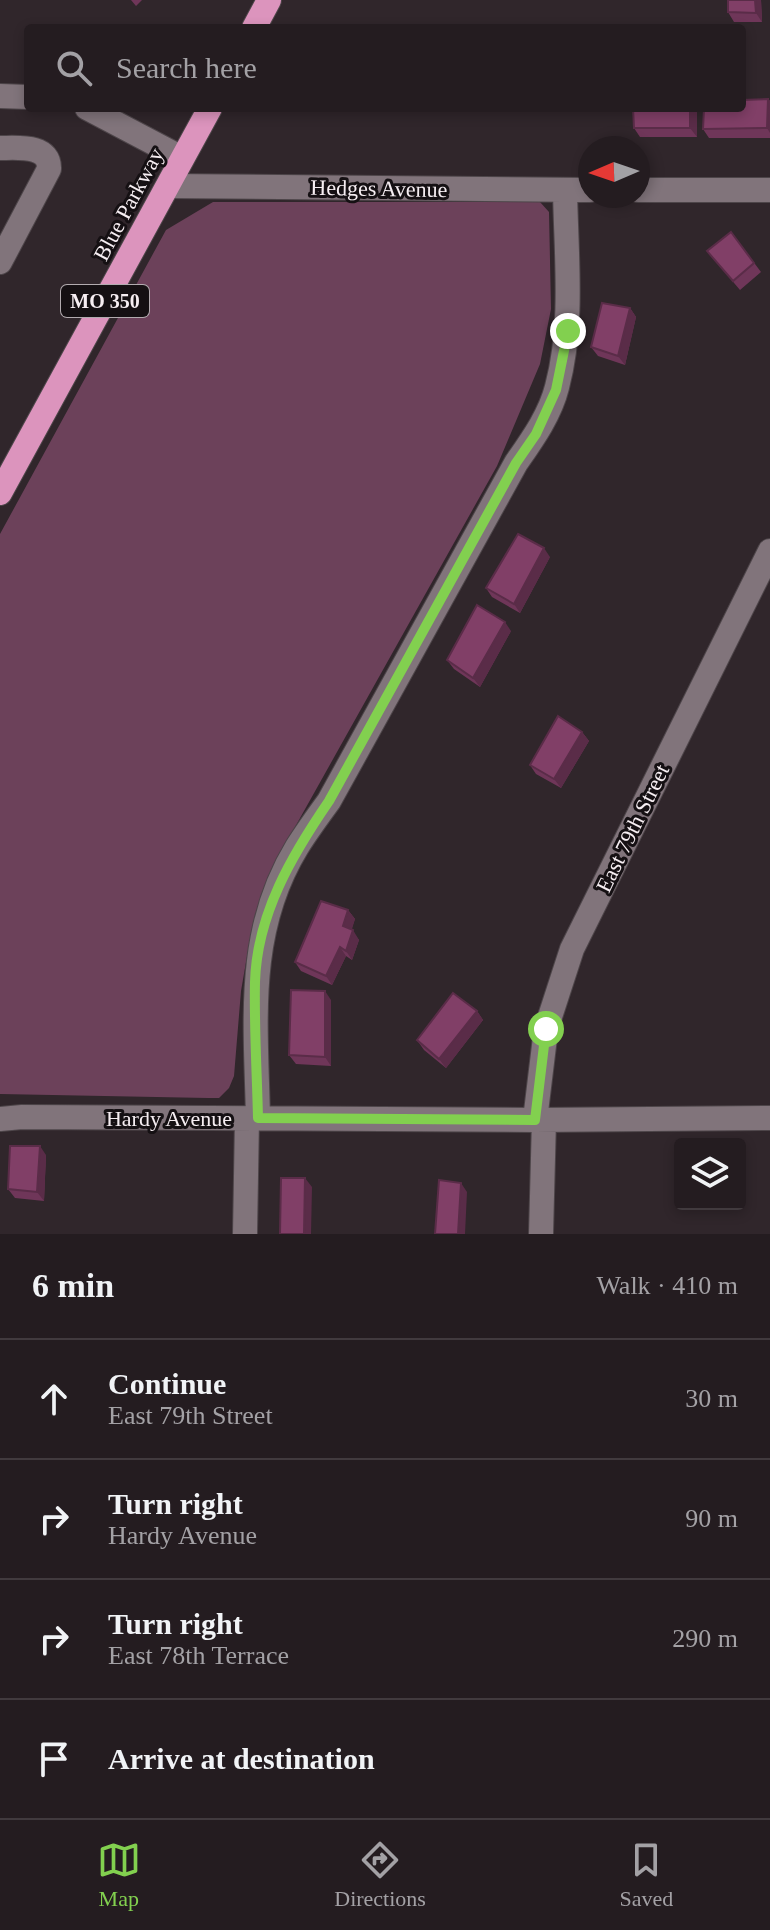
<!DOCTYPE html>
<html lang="en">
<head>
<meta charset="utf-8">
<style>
  body { margin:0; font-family:"Times New Roman",serif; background:#30292d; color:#f1f3f6 }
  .controls { position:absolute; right:24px; bottom:24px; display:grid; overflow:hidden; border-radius:8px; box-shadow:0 4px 12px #0003 }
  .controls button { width:72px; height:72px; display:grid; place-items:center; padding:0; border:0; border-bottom:2px solid #413a3e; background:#241c20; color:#f1f3f6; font:40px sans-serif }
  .compass { position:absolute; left:578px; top:136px; width:72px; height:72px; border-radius:50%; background:#241c20; box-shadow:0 4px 12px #0003; rotate:268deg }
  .stop { position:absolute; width:24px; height:24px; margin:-18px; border:6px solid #82d04f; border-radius:50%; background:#fff }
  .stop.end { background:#82d04f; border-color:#fff; box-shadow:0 2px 8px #0008 }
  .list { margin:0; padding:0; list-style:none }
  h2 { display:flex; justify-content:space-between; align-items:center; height:104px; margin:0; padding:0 32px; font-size:34px }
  h2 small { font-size:26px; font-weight:400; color:#a3a1a5 }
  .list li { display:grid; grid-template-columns:52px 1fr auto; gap:24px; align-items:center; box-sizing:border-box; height:120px; padding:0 32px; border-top:2px solid #413a3e }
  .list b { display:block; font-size:30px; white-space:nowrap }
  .list p { margin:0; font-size:26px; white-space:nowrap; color:#a3a1a5 }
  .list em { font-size:26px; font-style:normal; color:#a3a1a5 }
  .icon { flex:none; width:44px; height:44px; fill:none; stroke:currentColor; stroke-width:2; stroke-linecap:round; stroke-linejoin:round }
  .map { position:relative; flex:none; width:770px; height:1234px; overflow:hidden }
  .search { position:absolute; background:#241c20; box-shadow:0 4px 12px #0003; left:24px; right:24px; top:24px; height:88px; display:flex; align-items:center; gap:20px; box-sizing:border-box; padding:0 28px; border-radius:8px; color:#a3a1a5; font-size:30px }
  .sheet { height:584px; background:#241c20 }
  nav { display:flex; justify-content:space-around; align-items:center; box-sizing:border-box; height:112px; border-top:2px solid #413a3e; background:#241c20; font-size:22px; color:#a3a1a5 }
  nav a { display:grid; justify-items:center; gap:4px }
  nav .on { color:#82d04f }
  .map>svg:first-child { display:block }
</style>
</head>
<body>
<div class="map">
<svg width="770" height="1234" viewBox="0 0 770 1234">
  <rect width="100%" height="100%" fill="#30262b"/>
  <!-- green -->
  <path fill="#6c415a" d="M213 202H540L549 212 551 309 540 364 497 466 290 836 250 939 241 991 234 1076 229 1088 219 1098H208L0 1094V534L166 230Z"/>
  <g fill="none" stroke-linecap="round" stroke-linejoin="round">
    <!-- minor casing -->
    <g stroke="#4d4549" stroke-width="26">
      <path id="minor" d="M0 96 28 97
        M87 108 182 158
        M0 148C17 148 50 144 49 169L0 262
        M168 186 590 190
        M638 190H770
        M258 1118C256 1023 245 932 297 847 307 831 318 816 329 801L516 463C532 440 550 415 557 387 574 323 566 255 565 190
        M0 1119 22 1117 535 1120 770 1118
        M535 1120 546 1029 572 949 770 551
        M245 1234 247 1118
        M541 1234 544 1120"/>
    </g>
    <!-- highway casing -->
    <g stroke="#4d4549" stroke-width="26">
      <path id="highway" d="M254 28 269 0
        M0 493 210 108"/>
    </g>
    <!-- minor -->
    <use href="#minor" stroke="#81747b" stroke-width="24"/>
    <!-- highway -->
    <use href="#highway" stroke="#dc94bd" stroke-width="24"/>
  </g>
  <!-- wall -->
  <path fill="#6f3659" d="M131 0H142L136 6Z
    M761 0 762 22H734L728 12Z
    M768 99 770 101V138H709L703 129Z
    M633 108H695L697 111V137H640L634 128Z
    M731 232 761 272 740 290 707 251Z
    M630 308 636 317 625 365 598 356 591 347Z
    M550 557 520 613 492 597 486 588Z
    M511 631 480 687 454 669 447 660Z
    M582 732 589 741 561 788 536 774 530 765Z
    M348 910 355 919 351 930 359 940 352 960 346 956 332 985 301 971 295 962Z
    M331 1000V1066L296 1064 289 1055Z
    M477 1011 483 1020 446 1068 424 1050 417 1040Z
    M46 1155 44 1201 15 1198 8 1189Z"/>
  <!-- shaded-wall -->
  <path fill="#5a2c48" d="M755 0H761L762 22 756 13Z
    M768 99 770 101V133L767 128Z
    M690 108H695L697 111V137L690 128Z
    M630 308 636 317 625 365 618 356Z
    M544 548 550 557 520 613 514 604Z
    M505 622 511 631 480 687 473 678Z
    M582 732 589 741 561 788 554 779Z
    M348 910 355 919 350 936 343 926Z
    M353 930 359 940 352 960 346 951Z
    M340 947 346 956 332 985 326 976Z
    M325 991 331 1000V1066L325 1057Z
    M477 1011 483 1020 446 1068 439 1059Z
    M40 1146 46 1155 44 1201 37 1192Z
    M305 1178 312 1187 311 1234H304Z
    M461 1183 467 1192 465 1234H458Z"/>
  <!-- building -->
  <path fill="#813f67" stroke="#5a2c48" stroke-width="2" d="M728 0H755L756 13 728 12Z
    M768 99 767 128 703 129 704 108H742V100Z
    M633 108H690V128H634Z
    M731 232 754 263 733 281 707 251Z
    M602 303 630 308 618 356 591 347Z
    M518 534 544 548 514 604 486 588Z
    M477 605 505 622 473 678 447 660Z
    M558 716 582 732 554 779 530 765Z
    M321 901 348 910 343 926 353 930 346 951 340 947 326 976 295 962Z
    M291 990 325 991V1057L289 1055Z
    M453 993 477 1011 439 1059 417 1040Z
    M10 1146H40L37 1192 8 1189Z
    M281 1178H305L304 1234H280Z
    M439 1180 461 1183 458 1234H435Z"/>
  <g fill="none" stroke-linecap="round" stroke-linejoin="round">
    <!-- route -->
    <path stroke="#82d04f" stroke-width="10" d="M546 1029 535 1120 258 1118C257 1073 254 1027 255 982 257 914 292 855 329 801L516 463 536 434 556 390 568 331"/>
  </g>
  <g text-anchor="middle" stroke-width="6" stroke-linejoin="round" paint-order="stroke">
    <!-- shield labels -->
    <rect fill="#151013" stroke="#b2abaf" stroke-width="2" x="61" y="285" width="88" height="32" rx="6"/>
    <g font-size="20" font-weight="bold" fill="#f6eef2">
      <text x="105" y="308">MO 350</text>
    </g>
    <!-- street labels -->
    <g font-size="22" fill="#f6eef2" stroke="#151013">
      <text transform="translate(379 188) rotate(1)" y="8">Hedges Avenue</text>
      <text transform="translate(128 204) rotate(-62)" y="8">Blue Parkway</text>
      <text transform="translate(632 828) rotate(-64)" y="8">East 79th Street</text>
      <text x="169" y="1126">Hardy Avenue</text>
    </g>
  </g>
</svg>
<div class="controls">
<button><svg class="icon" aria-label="layers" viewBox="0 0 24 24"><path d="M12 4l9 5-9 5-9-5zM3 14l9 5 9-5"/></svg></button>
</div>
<svg class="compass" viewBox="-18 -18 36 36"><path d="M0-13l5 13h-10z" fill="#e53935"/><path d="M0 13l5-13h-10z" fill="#a3a1a5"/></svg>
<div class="stop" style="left:546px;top:1029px"></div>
<div class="stop end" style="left:568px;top:331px"></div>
<div class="search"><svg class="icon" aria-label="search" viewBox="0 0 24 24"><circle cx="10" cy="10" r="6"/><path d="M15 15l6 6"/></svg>Search here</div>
</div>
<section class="sheet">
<h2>6 min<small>Walk · 410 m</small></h2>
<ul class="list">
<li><svg class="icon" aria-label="ahead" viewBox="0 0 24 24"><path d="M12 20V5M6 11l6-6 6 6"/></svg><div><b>Continue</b><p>East 79th Street</p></div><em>30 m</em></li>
<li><svg class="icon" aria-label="right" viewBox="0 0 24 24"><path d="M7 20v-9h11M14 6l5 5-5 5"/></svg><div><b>Turn right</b><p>Hardy Avenue</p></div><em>90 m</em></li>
<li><svg class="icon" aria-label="right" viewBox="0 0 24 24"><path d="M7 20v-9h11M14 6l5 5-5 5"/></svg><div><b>Turn right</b><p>East 78th Terrace</p></div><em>290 m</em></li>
<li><svg class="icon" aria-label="arrive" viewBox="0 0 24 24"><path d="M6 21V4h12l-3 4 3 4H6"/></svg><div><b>Arrive at destination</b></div></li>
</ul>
</section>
<nav>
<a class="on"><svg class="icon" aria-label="map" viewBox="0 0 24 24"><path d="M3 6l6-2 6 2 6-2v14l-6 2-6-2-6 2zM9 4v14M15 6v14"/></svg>Map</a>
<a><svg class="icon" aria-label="directions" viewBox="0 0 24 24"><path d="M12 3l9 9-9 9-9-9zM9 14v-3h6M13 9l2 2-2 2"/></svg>Directions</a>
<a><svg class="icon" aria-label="saved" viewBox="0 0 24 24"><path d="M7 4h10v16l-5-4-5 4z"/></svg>Saved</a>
</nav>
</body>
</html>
